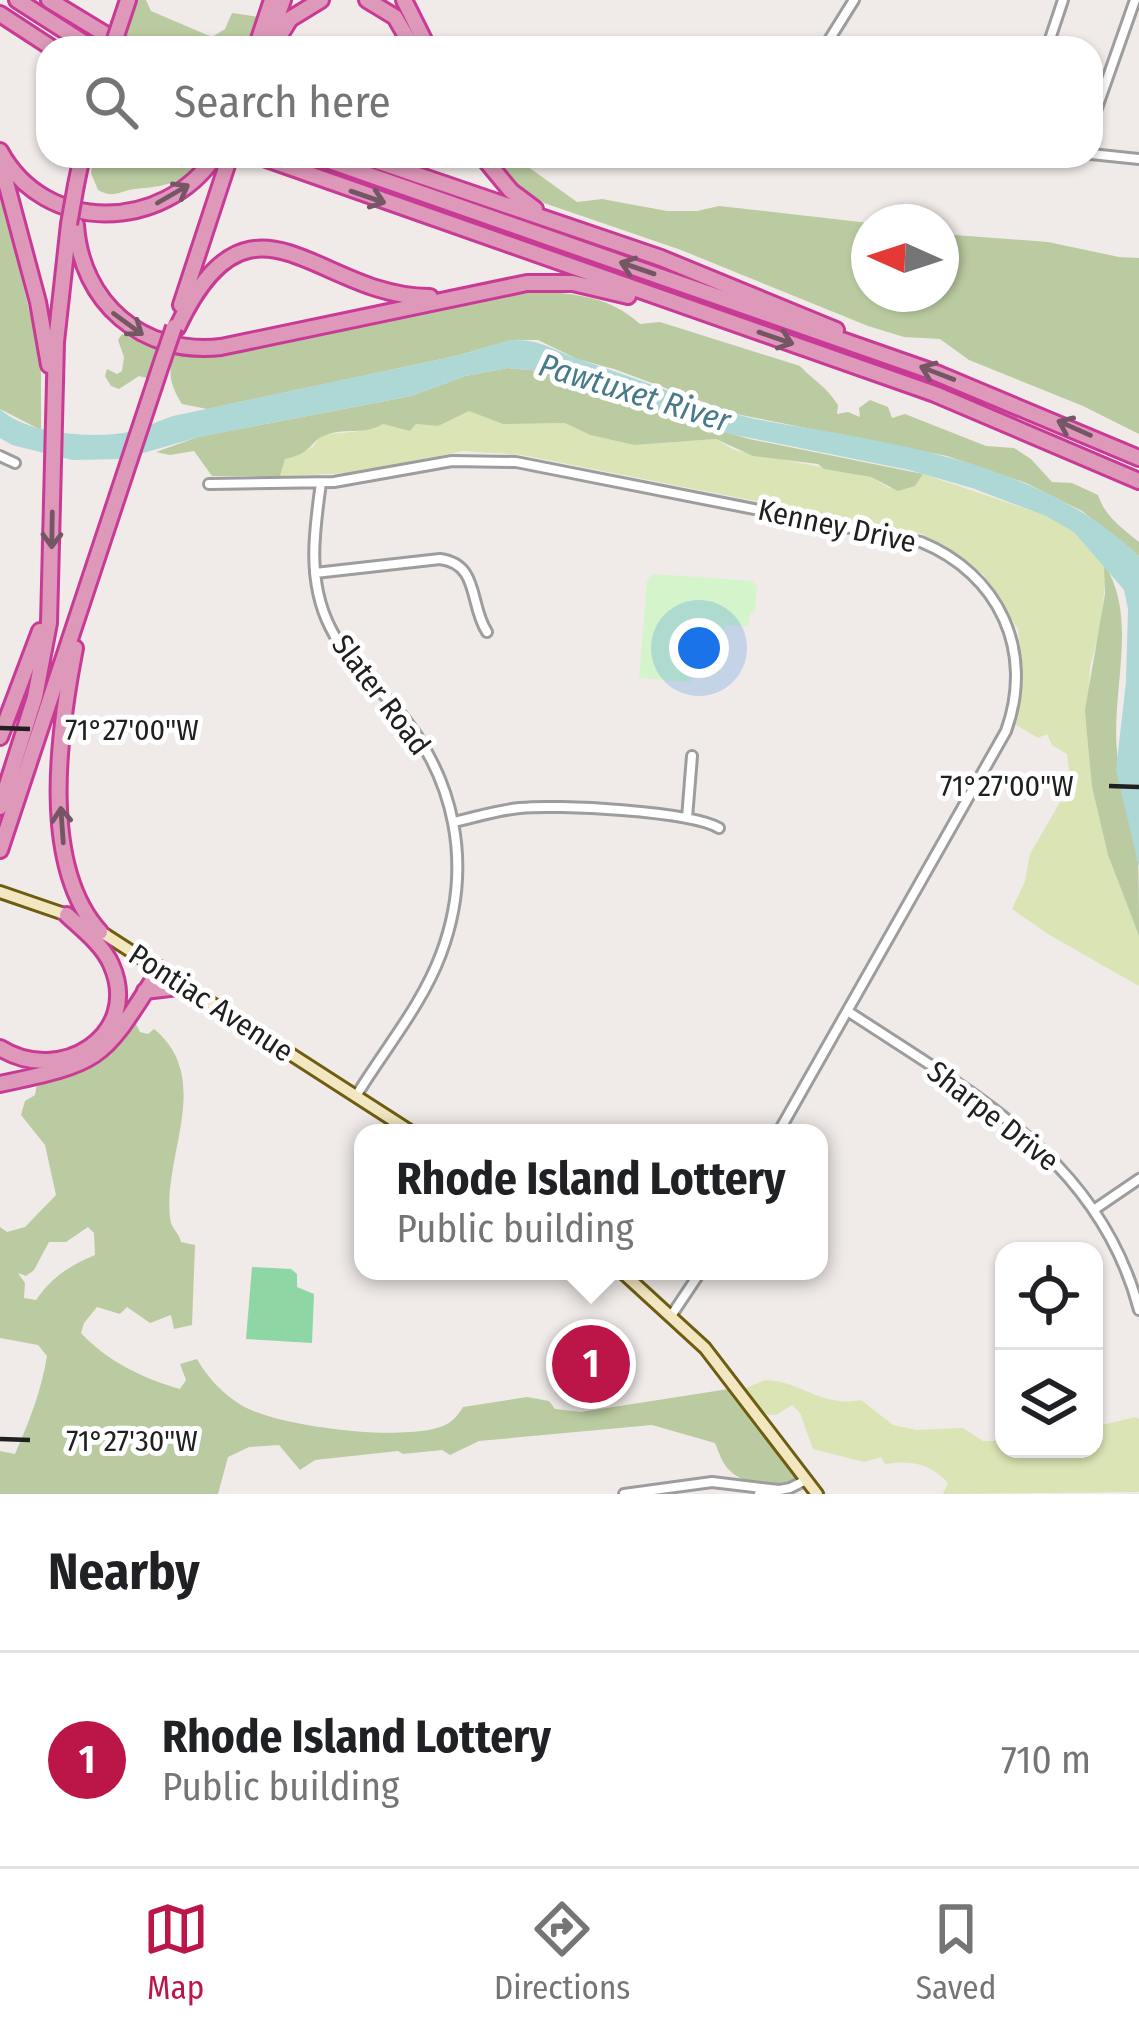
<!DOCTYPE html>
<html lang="en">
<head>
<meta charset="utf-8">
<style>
  body { margin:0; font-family:"Fira Sans Condensed",sans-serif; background:#f2f2f2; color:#202124 }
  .controls { position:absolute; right:36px; bottom:36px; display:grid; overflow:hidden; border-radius:24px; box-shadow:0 3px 9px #0004 }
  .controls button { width:108px; height:108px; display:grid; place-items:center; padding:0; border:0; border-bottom:3px solid #e0e0e0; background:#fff; color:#202124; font:60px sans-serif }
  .compass { position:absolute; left:851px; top:204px; width:108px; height:108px; border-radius:50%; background:#fff; box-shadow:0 3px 9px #0004; rotate:273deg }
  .you { position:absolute; left:699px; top:648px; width:42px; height:42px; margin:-30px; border:9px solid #fff; border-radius:50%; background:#1a73e8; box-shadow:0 0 0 18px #1a73e833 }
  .badge { display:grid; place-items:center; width:78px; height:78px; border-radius:50%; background:#bb1647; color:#fff; font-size:39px; font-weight:700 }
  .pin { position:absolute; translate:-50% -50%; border:6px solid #fff; box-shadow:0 3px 12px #0006 }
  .popup { position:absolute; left:354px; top:1124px; width:474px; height:156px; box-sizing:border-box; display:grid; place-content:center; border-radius:24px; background:#fff; filter:drop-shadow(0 3px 9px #0005); font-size:39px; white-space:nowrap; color:#757577 }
  .popup b { font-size:45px; color:#202124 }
  .popup::after { content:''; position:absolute; left:50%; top:100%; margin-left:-24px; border:24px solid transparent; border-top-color:#fff }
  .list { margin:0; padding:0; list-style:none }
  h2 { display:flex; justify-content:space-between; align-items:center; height:156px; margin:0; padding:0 48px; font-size:51px }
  h2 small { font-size:39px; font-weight:400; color:#757577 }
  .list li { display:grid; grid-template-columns:78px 1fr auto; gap:36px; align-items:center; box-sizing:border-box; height:216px; padding:0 48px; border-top:3px solid #e0e0e0 }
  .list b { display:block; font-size:45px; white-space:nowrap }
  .list p { margin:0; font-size:39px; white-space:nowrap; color:#757577 }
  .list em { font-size:39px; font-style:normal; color:#757577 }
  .icon { flex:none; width:66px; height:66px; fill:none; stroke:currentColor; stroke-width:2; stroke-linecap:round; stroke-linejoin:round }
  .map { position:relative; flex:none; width:1139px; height:1494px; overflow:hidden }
  .search { position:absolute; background:#fff; box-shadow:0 3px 9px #0004; left:36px; right:36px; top:36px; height:132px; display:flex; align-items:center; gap:30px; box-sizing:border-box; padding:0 42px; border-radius:36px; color:#757577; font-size:45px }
  .sheet { height:372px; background:#fff }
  nav { display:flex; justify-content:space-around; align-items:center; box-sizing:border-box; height:168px; border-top:3px solid #e0e0e0; background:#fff; font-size:33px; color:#757577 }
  nav a { display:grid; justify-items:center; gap:6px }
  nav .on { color:#bb1647 }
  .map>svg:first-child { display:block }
</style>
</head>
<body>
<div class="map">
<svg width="1139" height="1494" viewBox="0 0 1139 1494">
  <rect width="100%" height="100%" fill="#f0ebe8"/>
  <!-- grass -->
  <path fill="#dae4b4" d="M469 410 503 424 565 423 590 435 634 445 716 439 734 450 871 477 889 488 915 486 923 474 1047 516 1074 531 1104 564 1106 570 1101 625 1090 667 1087 735 1092 787 1108 855 1139 936V986L1048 934 1012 909 1025 881 1030 854 1060 802H1067L1072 791 1067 754 1052 745 1047 734 1038 738 1016 725 1023 680 1018 629 983 574 923 534 522 455 463 451 352 473 280 476 285 459 313 447 320 436C341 431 365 434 383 424L410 431 416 424 438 426Z
    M765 1380C801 1381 822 1408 861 1400L893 1425 916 1430 963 1428 983 1441H1004V1449H1094V1427L1135 1417 1139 1419V1492L943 1494 948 1483C930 1463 910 1460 885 1464L881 1457 864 1462 813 1449 800 1413 792 1405 776 1415 756 1414 739 1391Z"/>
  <!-- forest -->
  <path fill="#bacba1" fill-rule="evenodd" d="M134 0H146L151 11 212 37 225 29 232 13 260 17 249 48H182L147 37 132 43 120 37Z
    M94 156H202C191 183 161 187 135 189 119 191 114 199 98 190L91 173Z
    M491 156H513L577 202 602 199 667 211H697L719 206 869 223V294H941V234L1048 242 1119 257 1139 258V434L1083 406 969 360 940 339 904 337 868 326 681 250 544 203 513 183Z
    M0 189 41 359V430L0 409Z
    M539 291C577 294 611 297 640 324L660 322 800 366C815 382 825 385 838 405L837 414 848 412 860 417 859 408 870 400 888 407 892 418 905 414 986 446 1014 448 1031 459 1052 482 1072 483 1098 495C1106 518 1121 527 1139 542V556L1082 511 1026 483 947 456 736 414 614 369 577 359 538 340H512L456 356 207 409 182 404C171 386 167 374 174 354Z
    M122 334 160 351 150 379 139 376 119 389 111 386 105 376 107 369 117 374 122 371 124 357 118 340Z
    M508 368 561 373 610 398 749 439 923 474 915 486 898 491 871 477 824 469 818 464 753 456 716 439 634 445 590 435 565 423 503 424 469 411 438 426 416 424 410 431 383 424C363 436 347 427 326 435 310 440 314 453 285 459L280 476H212L194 451 170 455 156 452 198 437 411 396 465 376Z
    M1104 564C1139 617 1111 689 1117 752 1121 789 1131 825 1138 862 1139 886 1139 912 1139 936L1108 855 1092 787 1087 735 1085 710 1105 594Z
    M127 1022H135L140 1032 148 1034 154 1029C214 1078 163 1155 170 1218 171 1229 179 1232 181 1242L195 1245 192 1325 174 1329 171 1315 150 1323 127 1307 120 1314 97 1307 84 1323 81 1333C107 1361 144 1379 180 1389L186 1380 180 1364 197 1359C207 1377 223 1394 241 1405 278 1427 404 1442 443 1426 453 1422 458 1415 463 1407L527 1397 549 1401 555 1409 581 1412 735 1388 804 1479 751 1494 747 1481C727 1473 723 1464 715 1443L652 1425 479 1441 450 1455 442 1450 403 1454 398 1451 315 1460 300 1470 279 1445 249 1447 228 1457 218 1494H0V1451L15 1454C29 1422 41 1392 47 1356L38 1345 0 1338V1227L7 1232 25 1227 56 1195 45 1145 21 1115 25 1101 35 1095 38 1077ZM88 1227 94 1233 95 1255C70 1265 51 1278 36 1300L24 1298 25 1283 18 1273 26 1276 34 1270 49 1242H66Z"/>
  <!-- park -->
  <path fill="#d4f4cb" d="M653 574 752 581 757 587 755 610 750 614 748 626 725 625 722 661 717 664 716 673H695L689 682 639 678 647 580Z"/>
  <!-- pitch -->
  <path fill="#8fd6a5" d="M252 1267 291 1269 297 1274V1287L314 1294 312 1343 246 1339Z"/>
  <!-- water -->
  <path fill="#add8d5" d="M512 340C546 340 552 351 581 360 631 376 679 396 729 412 759 422 804 427 837 433 945 453 1057 478 1139 556V867L1116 770 1126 682 1128 609 1124 590 1074 532 1046 516 972 488 909 470 711 430 610 398 561 373 508 368 465 376 411 396 199 437 122 459 72 460 12 445 0 438V409C25 434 94 439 128 432 144 429 157 421 173 416L456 356Z"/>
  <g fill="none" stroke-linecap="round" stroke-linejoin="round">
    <!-- street casing -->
    <g stroke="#9d9d9d" stroke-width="14">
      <path id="street" d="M824 48 854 0
        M1047 48 1063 0
        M1091 125 1135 0
        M1091 154 1139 159
        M745 160 749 156
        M0 456 15 463
        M321 483C314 532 307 581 330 627 345 658 371 680 394 706 456 776 474 866 441 954 422 1005 384 1050 356 1096
        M209 484 334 482 452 461 516 462 921 542C999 574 1035 651 1006 731L778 1133
        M315 573 440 559C480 564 469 605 487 632
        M687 818 692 756
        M454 822C476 817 498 810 520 808 556 804 690 811 719 828
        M849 1012C970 1092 1100 1159 1139 1310
        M1095 1209 1139 1179
        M671 1316 701 1271
        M624 1494 712 1482 779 1490
        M759 1494 790 1488 806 1480"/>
    </g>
    <!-- secondary casing -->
    <g stroke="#6e5c11" stroke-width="16">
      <path id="secondary" d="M0 892 70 916
        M98 930 413 1133
        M621 1271 705 1348 817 1494"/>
    </g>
    <!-- highway casing -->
    <g stroke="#c93a96" stroke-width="20">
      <path id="highway" d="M17 0 92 48
        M49 0 128 48
        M367 0 395 17 413 48
        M404 0 428 48
        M0 14 52 48
        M120 24 128 0
        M270 37 283 0
        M256 48 272 0
        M272 48 290 19 321 0
        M0 151C45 235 164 232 215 156
        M258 156 935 394 1139 481
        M315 156 936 373 1139 458
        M362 156 661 258 836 330
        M482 156 511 191 535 209
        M0 160 38 302 49 365
        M76 185 82 156
        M76 225C81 302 142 356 221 347L527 283H573L628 296
        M181 305 230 156
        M177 328C252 169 318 298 430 297
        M75 648C59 730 39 865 100 932
        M0 737 40 631
        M0 807 35 697 49 623 56 342 69 224
        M0 850 163 359
        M145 991 186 986
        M0 1048C60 1086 143 1035 111 964 102 944 82 929 67 915
        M0 1084C106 1062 102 1059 160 969"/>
    </g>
    <!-- street -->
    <use href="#street" stroke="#fff" stroke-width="8"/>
    <!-- secondary -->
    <use href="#secondary" stroke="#f3e7c2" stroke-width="10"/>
    <!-- highway -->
    <use href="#highway" stroke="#de98ba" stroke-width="14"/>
    <!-- highway-bridge casing -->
    <g stroke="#c93a96" stroke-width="20" stroke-linecap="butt">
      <path id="highway-bridge" d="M112 48 120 24
        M69 224 76 185
        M163 359 174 327"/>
    </g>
    <!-- highway-bridge -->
    <use href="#highway-bridge" stroke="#de98ba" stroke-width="14"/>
  </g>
  <!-- one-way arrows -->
  <defs><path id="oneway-shaft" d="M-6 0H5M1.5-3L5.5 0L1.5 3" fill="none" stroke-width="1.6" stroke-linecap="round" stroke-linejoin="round" transform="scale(3)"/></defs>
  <g stroke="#755665">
    <use href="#oneway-shaft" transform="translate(173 194) rotate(-30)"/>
    <use href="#oneway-shaft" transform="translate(368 197) rotate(19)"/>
    <use href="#oneway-shaft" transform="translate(637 268) rotate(-161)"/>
    <use href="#oneway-shaft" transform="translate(128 324) rotate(36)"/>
    <use href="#oneway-shaft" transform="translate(776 338) rotate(19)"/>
    <use href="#oneway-shaft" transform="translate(937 373) rotate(-159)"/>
    <use href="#oneway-shaft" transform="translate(1074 428) rotate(-156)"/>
    <use href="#oneway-shaft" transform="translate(52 530) rotate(91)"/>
    <use href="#oneway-shaft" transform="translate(62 825) rotate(-94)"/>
  </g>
  <!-- ticks -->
  <path fill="none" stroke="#202020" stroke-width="4.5" d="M0 728 30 729M1109 786 1139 787M0 1439 30 1440"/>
  <g text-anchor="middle" stroke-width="10" stroke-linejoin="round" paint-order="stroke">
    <!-- street labels -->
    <g font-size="30" fill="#202020" stroke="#fff">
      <text transform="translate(837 526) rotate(12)" y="10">Kenney Drive</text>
      <text transform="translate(381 695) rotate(53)" y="10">Slater Road</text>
      <text transform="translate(211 1003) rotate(33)" y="10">Pontiac Avenue</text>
      <text transform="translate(993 1116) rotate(38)" y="10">Sharpe Drive</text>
    </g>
    <!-- water labels -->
    <g font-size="33" font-style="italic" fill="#487b89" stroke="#fff">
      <text transform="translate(635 392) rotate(17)" y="12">Pawtuxet River</text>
    </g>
  </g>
  <g font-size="30" text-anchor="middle" fill="#202020" stroke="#fff" stroke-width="10" stroke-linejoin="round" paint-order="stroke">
    <text x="132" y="740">71°27'00"W</text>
    <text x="1007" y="796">71°27'00"W</text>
    <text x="132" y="1451">71°27'30"W</text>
  </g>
</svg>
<div class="controls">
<button><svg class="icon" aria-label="locate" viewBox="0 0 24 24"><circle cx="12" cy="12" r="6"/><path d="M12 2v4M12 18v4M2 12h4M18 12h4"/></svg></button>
<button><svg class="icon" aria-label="layers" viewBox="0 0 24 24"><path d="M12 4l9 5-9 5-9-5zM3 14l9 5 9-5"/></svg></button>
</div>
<svg class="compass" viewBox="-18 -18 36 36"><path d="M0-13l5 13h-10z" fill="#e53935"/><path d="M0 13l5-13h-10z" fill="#757577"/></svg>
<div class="you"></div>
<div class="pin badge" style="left:591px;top:1364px">1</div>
<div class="popup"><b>Rhode Island Lottery</b>Public building</div>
<div class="search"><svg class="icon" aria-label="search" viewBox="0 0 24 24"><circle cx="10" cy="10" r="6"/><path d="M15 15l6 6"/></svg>Search here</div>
</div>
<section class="sheet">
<h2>Nearby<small></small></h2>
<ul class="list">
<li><span class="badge">1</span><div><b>Rhode Island Lottery</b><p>Public building</p></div><em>710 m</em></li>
</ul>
</section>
<nav>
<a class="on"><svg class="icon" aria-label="map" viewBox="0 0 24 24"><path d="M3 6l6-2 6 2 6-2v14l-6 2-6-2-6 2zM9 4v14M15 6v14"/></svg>Map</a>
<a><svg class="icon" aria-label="directions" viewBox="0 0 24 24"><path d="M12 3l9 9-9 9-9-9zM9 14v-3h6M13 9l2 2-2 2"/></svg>Directions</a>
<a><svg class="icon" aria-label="saved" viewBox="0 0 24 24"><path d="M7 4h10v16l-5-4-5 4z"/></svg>Saved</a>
</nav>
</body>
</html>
